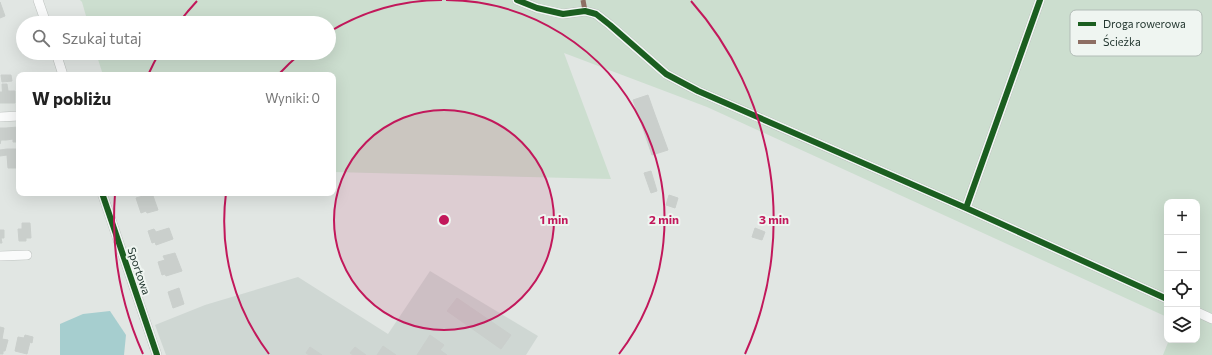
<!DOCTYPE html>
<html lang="pl">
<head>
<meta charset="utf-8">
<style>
  body { margin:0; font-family:Commissioner,sans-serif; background:#f2f2f2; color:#222 }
  .controls { position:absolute; right:12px; bottom:12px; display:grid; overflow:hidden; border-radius:8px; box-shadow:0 4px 16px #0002 }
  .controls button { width:36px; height:36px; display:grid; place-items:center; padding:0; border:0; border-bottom:1px solid #e0e0e0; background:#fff; color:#222; font:20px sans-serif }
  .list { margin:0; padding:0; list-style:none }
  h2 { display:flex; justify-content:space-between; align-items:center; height:52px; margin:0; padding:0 16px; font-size:17px }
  h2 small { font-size:13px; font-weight:400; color:#767676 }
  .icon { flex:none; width:22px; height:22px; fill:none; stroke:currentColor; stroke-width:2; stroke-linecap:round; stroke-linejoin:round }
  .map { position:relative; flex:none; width:1212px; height:355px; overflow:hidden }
  .search { position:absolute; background:#fff; box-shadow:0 4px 16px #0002; left:16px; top:16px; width:320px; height:44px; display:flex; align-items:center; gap:10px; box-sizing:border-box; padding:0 14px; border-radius:22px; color:#767676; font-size:15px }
  .panel { position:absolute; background:#fff; box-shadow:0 4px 16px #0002; left:16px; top:72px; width:320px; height:124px; border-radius:8px }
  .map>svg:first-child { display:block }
</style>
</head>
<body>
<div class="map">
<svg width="1212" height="355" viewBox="0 0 1212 355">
  <rect width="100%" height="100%" fill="#e1e6e3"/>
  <!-- built -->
  <path fill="#cfd7d3" d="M430 271 538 336 526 355H166L155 325 205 305 298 277 388 334Z"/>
  <!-- green -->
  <path fill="#ccdecf" d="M80 0H1212V355H1163L1169 340H1197V202H1167V317L707 107 564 53 611 179 333 172V75H103L96 53H329V23H88L82 2Z"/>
  <!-- water -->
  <path fill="#a6cecf" d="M110 311 126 335 124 355H60V324L83 314Z"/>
  <!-- building -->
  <path fill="#cacfcc" stroke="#cacfcc" d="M0 2 5 16 0 18Z
    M1 75H11L12 81 2 82Z
    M2 84H7L8 91H15V103H3Z
    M0 92H2L3 103H0Z
    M648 95 654 112 639 117 633 100Z
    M654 112 668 150 652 155 639 117Z
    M18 127V142H13V139L6 140V128Z
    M0 128H6V140H1L0 144Z
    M7 149V155L0 156V150Z
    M7 149H17L18 155H7Z
    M7 155H18V168H8Z
    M651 171 657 191 651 193 644 173Z
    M142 193H152L158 210 147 213 146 211 141 213 136 198 143 196Z
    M669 195 678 198 675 208 666 205Z
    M22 223H30L31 238H26V241H19L18 229H22Z
    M169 228 173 239 156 245 155 242 152 243 148 231 154 229 156 232Z
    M755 228 765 232 762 240 752 237Z
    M0 230H4V238H1L2 243H0Z
    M175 253 182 271 166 276 165 274 162 275 158 262 165 260 163 256Z
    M179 288 184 304 173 308 168 292Z
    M457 298 511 335 501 349 447 311Z
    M0 327 4 328 2 339 8 340 5 351H3V354H0Z
    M25 335 33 337 32 343 30 342 27 354 15 351 18 337 24 338Z
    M430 335 444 345 440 350 447 355H417Z
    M383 346 396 355H377Z
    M310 347 322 355H309L306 353Z
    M355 347 366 355H353L350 353Z"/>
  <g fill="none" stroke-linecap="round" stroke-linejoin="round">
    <!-- minor casing -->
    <g stroke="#bec3c0" stroke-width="10">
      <path id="minor" d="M38 0 46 23
        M517 0 537 8 563 14 585 11 596 14 610 25 666 74 698 91 966 208 1167 299
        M56 53 63 75
        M0 117 19 116
        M102 193 157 355
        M966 208 1040 0
        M0 256 27 255
        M1197 312 1212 319"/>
    </g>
    <!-- minor -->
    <use href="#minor" stroke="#fafbfb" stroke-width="9"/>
    <!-- quiet -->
    <path stroke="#8d6e63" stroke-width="5" stroke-dasharray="10 5" stroke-linecap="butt" d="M583 0 585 11"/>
    <!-- cycleway casing -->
    <g stroke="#eff5f1" stroke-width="8">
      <path id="cycleway" d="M517 0 537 8 563 14 585 11 596 14 610 25 666 74 698 91 966 208 1167 299
        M102 193 157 355
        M966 208 1040 0"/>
    </g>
    <!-- cycleway -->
    <use href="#cycleway" stroke="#1b5e20" stroke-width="6"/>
  </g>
  <!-- distance rings -->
  <circle cx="444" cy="220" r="110" fill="#c2185b" fill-opacity=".12"/>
  <g fill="none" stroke="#c2185b" stroke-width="2">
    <circle cx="444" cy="220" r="110"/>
    <path d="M269 354A220 220 0 0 1 226 193M279 74A220 220 0 0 1 300 54M329 32A220 220 0 0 1 442 0M446 0A220 220 0 0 1 619 354"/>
    <path d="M143 354A330 330 0 0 1 115 194M149 73A330 330 0 0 1 158 55M180 21A330 330 0 0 1 197 1M691 1A330 330 0 0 1 745 354"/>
  </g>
  <g text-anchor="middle" stroke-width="4" stroke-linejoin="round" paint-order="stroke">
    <!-- street labels -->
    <g font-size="11" fill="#22362f" stroke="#eff5f1">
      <text transform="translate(139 271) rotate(71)" y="4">Sportowa</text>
    </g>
  </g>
  <!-- legend -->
  <rect x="1070" y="10" width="132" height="46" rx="6" fill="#eff5f1" stroke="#b2bcb7" stroke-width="1"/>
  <rect x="1078" y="22" width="18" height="4" fill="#1b5e20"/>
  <rect x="1078" y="40" width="18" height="4" fill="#8d6e63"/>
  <g font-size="11" fill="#22362f">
    <text x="1103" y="28">Droga rowerowa</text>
    <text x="1103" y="46">Ścieżka</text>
  </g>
  <circle cx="444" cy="220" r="6" fill="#c2185b" stroke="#eff5f1" stroke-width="2"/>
  <g font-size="12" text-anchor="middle" font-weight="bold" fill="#c2185b" stroke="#eff5f1" stroke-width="4" stroke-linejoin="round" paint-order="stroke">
    <text x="554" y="224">1 min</text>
    <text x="664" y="224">2 min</text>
    <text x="774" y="224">3 min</text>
  </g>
</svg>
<div class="controls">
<button>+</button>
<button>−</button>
<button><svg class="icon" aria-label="locate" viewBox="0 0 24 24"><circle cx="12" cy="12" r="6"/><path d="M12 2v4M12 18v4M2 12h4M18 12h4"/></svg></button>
<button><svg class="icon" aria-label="layers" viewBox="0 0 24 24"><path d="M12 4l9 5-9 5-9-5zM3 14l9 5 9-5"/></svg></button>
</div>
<div class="search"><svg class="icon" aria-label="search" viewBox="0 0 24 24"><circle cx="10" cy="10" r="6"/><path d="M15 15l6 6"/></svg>Szukaj tutaj</div>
<section class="panel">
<h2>W pobliżu<small>Wyniki: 0</small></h2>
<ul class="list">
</ul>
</section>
</div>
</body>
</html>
